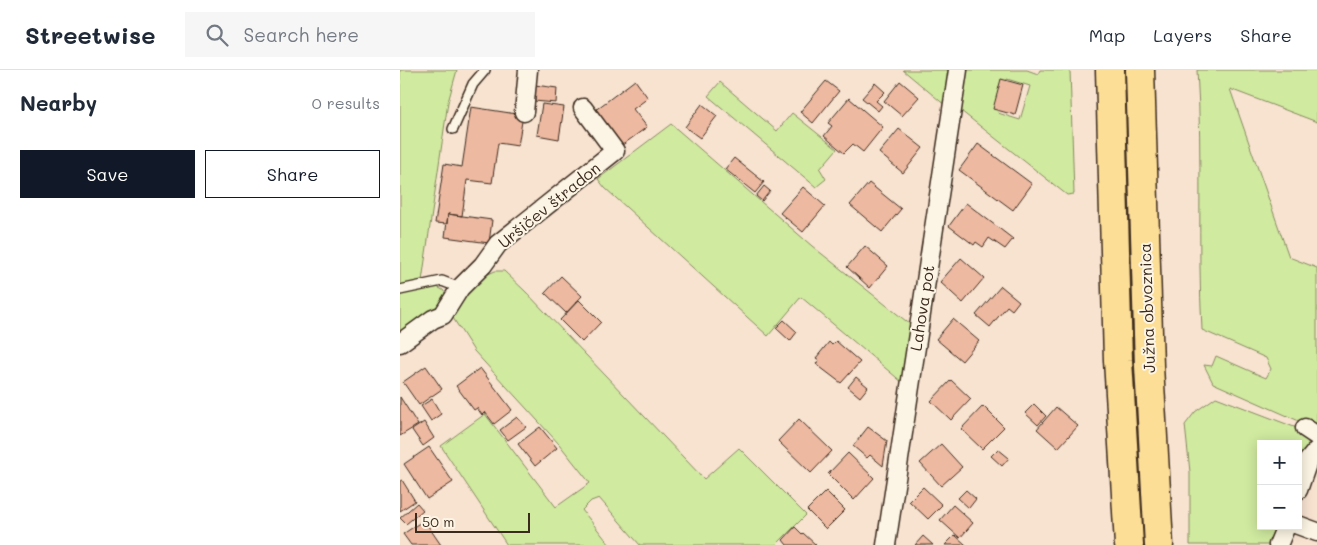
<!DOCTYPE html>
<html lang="en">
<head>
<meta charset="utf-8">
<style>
  body { margin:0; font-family:Mali,sans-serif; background:#f6f6f7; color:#1f2937 }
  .controls { position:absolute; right:15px; bottom:15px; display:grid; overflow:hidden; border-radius:0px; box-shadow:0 2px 12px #0003 }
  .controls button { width:45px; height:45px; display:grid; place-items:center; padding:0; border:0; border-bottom:1px solid #e0e1e3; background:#fff; color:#1f2937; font:25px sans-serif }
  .scale { position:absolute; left:15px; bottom:12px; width:115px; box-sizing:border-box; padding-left:5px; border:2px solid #3b2a1e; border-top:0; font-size:14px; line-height:18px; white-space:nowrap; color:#3b2a1e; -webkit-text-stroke:4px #fcf5e5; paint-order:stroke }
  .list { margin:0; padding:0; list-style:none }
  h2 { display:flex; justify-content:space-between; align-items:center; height:65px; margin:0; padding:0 20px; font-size:21px }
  h2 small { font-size:16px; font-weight:400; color:#747a83 }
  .actions { display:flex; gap:10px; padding:15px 20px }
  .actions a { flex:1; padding:11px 0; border:1px solid #111827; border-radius:0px; text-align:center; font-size:18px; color:#111827 }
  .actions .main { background:#111827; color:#fff }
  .icon { flex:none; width:28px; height:28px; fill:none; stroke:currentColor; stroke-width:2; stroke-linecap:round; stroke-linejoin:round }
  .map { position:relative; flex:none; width:917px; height:475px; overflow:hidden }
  header { display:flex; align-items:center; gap:30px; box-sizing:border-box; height:70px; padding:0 25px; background:#fff; border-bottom:1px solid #e0e1e3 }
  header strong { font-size:24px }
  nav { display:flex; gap:28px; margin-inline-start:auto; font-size:18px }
  .search { width:350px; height:45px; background:#f6f6f7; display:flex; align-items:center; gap:12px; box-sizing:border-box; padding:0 18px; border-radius:0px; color:#747a83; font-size:19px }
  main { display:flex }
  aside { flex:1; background:#fff }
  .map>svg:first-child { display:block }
</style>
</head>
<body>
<header>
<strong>Streetwise</strong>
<div class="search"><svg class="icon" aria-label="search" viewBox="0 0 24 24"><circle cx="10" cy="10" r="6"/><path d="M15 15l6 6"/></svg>Search here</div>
<nav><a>Map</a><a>Layers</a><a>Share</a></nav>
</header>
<main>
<aside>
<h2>Nearby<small>0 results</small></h2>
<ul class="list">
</ul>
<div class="actions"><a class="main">Save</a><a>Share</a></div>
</aside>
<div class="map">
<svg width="917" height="475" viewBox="0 0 917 475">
  <rect width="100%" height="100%" fill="#f8e3d1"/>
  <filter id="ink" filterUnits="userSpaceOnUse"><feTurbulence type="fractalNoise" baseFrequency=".02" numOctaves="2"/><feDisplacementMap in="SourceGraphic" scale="10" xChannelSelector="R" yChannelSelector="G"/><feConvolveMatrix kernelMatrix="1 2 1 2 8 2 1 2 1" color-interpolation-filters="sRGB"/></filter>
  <g filter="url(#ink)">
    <!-- green -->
    <path fill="#d0eaa0" stroke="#868a5f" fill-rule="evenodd" d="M0 0H57L48 32 22 211 0 217Z
      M503 0H552L546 36Z
      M563 0H627L638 4 640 0H670L674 124 667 125 561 41ZM607 9 630 16 620 50 598 43Z
      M797 0H917V52L830 19 889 187 917 198V359L813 313 804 295 812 296 816 286 866 308 871 299 866 288 802 260C797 173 803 87 797 0Z
      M320 12 377 61 392 43 437 79 420 99 426 109 416 117 308 26Z
      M271 54 412 176 511 255 503 313 401 227 368 266 205 118 198 109Z
      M95 201H104L126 222 304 409 339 378 406 445 376 475H240L199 428 191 431 182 440 210 475H107L41 376 85 344 156 437 190 413 159 374 74 281 53 248V236L84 206Z
      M37 217 43 220 46 225 45 234 0 268V225L21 219Z
      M816 327 902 360C915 376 905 388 898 405V374H861V456H879L872 475H790V402L785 355 795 342Z"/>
    <!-- building -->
    <path fill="#eeb9a1" stroke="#3b2a1e" d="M601 9 623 15 615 45 593 39Z
      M235 10 248 28 233 39 247 57 221 76 194 41Z
      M426 11 439 21 413 53 400 42Z
      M500 11 519 27 502 46 484 31Z
      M475 13 485 22 476 31 482 36 478 41 462 28Z
      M135 15 157 18 156 33 134 31Z
      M449 28 483 57 463 82 453 74 444 83 424 66 432 56 428 53Z
      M142 34 164 37 159 69 137 65Z
      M302 34 317 46 300 68 285 57Z
      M71 37 123 45 118 76 98 73 92 113 67 110 62 146 48 144 47 154 35 153 44 94 62 97Z
      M499 59 523 78 503 103 479 83Z
      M578 74 632 114 613 140 559 100Z
      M334 88 364 112 355 123 325 99Z
      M469 113 501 139 482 162 450 135Z
      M364 116 370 121 362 131 356 126Z
      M403 117 425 136 403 162 380 143Z
      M566 133 613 169 605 179 589 168 583 177 576 172 574 175 549 156Z
      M48 144 92 150 89 173 45 167Z
      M465 176 488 196 470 218 447 197Z
      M561 188 584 208 563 233 540 212Z
      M161 206 182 226 166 243 145 223Z
      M601 216 619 231 612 240 607 236 590 257 576 245Z
      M179 230 201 252 182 272 160 250Z
      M553 249 579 271 562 291 536 269Z
      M384 250 397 262 390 271 376 258Z
      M436 271 460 292 441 313 416 294 419 290 416 288 429 272 432 275Z
      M26 296 42 319 19 335 3 312Z
      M80 298 112 340 94 354 85 342 82 345 77 338 74 340 56 316Z
      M456 307 468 317 460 327 448 317Z
      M551 310 571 329 551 350 531 331Z
      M0 327 18 355 0 366Z
      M32 329 41 344 31 351 21 336Z
      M634 334 646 346 638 355 625 343Z
      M583 336 604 357 582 379 561 359Z
      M656 337 678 356 658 378 637 359Z
      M117 347 126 357 108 370 100 360Z
      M399 349 432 381 411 403 378 371Z
      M24 352 34 368 23 376 12 360Z
      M140 357 157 378 135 396 118 374Z
      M468 357 487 371 483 396 470 385 467 388 453 376Z
      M541 374 562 397 541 416 520 393Z
      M29 377 53 412 27 429 4 394Z
      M598 379 609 388 602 396 591 386Z
      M448 383 474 408 454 430 428 404Z
      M2 410 15 431 0 441V411Z
      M523 417 542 435 528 449 509 431Z
      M566 420 576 429 569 438 558 428Z
      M426 421 445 440 426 459 407 440Z
      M17 433 23 440 6 454 0 448Z
      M553 435 573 453 560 468 540 450Z
      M24 450 41 475H11L3 464Z
      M395 457 402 464 403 463 416 475H387L383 470Z
      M555 465 566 475H545Z
      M523 466 533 475H515Z"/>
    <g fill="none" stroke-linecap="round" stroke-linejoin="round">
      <!-- service casing -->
      <g stroke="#3b2a1e" stroke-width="12">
        <path id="service" d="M53 59 73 14 85 0
          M0 220 42 211 60 218"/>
      </g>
      <!-- minor casing -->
      <g stroke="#3b2a1e" stroke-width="21">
        <path id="minor" d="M124 42 128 0
          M0 273 33 249 43 245 60 218 83 195 98 174 215 81 183 38
          M905 358 917 366
          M898 420 908 391 917 380
          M898 455 917 462
          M486 475 558 0
          M878 475 886 456"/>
      </g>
      <!-- motorway casing -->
      <g stroke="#3b2a1e" stroke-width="31">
        <path id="motorway" d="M710 0 718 290 729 475
          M740 0 749 296 759 475"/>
      </g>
      <!-- service -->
      <use href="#service" stroke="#fcf5e5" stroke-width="9"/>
      <!-- minor -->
      <use href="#minor" stroke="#fcf5e5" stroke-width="18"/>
      <!-- motorway -->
      <use href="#motorway" stroke="#fdde96" stroke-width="28"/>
    </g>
  </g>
  <g text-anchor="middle" stroke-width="4" stroke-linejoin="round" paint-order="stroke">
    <!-- street labels -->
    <g font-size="16" fill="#3b2a1e" stroke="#fcf5e5">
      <text transform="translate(149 135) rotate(-39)" y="6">Uršičev štradon</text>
      <text transform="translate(522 238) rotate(-81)" y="6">Lahova pot</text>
      <text transform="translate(747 238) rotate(-92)" y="6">Južna obvoznica</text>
    </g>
  </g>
</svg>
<div class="controls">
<button>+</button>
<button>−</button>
</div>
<div class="scale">50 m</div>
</div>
</main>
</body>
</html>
